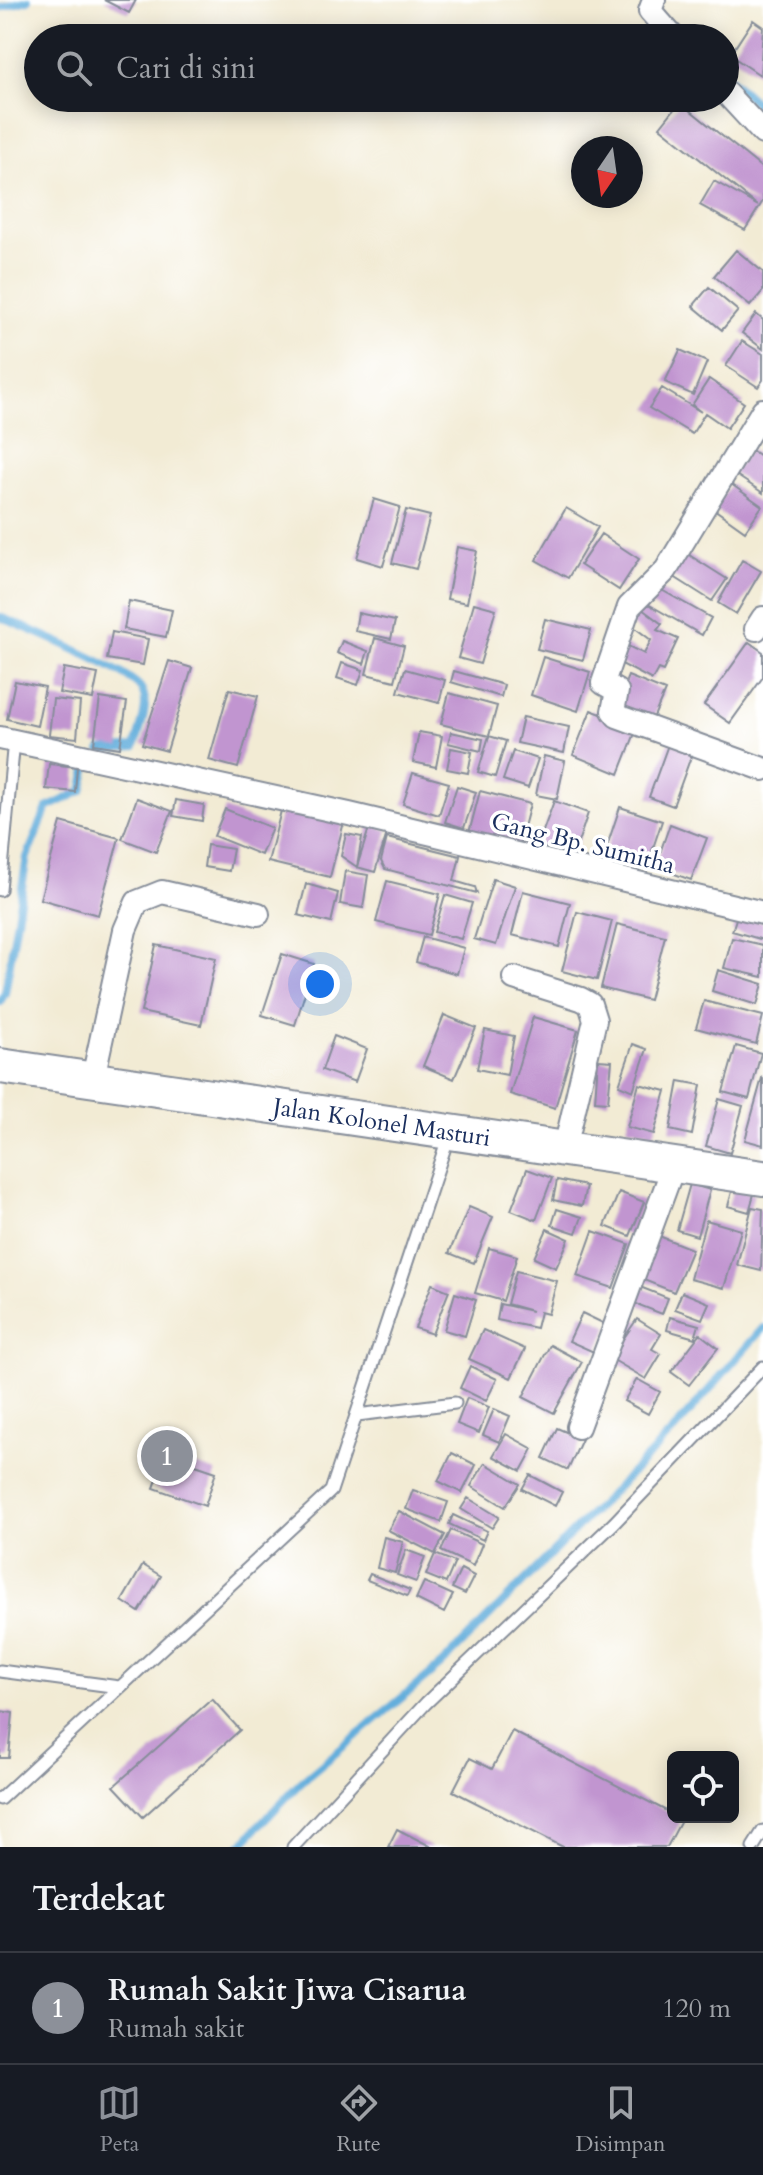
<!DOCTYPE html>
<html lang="id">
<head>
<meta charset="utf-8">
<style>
  body { margin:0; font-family:Cardo,serif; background:#20242c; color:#f1f3f6 }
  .controls { position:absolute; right:24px; bottom:24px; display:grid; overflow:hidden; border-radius:12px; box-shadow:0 4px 20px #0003 }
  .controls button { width:72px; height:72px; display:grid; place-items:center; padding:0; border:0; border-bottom:2px solid #363941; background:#171b24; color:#f1f3f6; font:40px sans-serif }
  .compass { position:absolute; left:571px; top:136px; width:72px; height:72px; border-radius:50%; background:#171b24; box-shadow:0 4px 20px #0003; rotate:193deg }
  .you { position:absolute; left:320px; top:984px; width:28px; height:28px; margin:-20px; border:6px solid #fff; border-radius:50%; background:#1a73e8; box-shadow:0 0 0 12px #1a73e833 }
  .badge { display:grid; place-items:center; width:52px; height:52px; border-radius:50%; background:#8c9099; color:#fff; font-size:26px; font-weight:700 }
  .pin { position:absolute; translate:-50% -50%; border:4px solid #fff; box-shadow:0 2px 8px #0006 }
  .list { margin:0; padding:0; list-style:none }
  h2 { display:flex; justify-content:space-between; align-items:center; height:104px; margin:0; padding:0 32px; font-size:34px }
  h2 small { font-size:26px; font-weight:400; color:#9ea1a6 }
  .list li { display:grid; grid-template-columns:52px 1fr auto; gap:24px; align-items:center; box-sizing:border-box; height:112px; padding:0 32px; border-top:2px solid #363941 }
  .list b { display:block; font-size:30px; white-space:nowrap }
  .list p { margin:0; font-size:26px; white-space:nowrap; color:#9ea1a6 }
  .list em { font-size:26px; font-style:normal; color:#9ea1a6 }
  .icon { flex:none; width:44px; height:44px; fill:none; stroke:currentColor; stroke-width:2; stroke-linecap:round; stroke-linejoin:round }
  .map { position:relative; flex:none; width:763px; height:1847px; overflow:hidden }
  .search { position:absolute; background:#171b24; box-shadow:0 4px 20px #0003; left:24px; right:24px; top:24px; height:88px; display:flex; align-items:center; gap:20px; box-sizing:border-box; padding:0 28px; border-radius:44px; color:#9ea1a6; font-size:30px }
  .sheet { height:216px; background:#171b24 }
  nav { display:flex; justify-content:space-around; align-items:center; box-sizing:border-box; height:112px; border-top:2px solid #363941; background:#171b24; font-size:22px; color:#9ea1a6 }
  nav a { display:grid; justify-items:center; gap:4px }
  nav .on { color:#8c9099 }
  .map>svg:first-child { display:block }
</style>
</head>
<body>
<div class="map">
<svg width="763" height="1847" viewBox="0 0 763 1847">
  <rect width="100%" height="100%" fill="#fff"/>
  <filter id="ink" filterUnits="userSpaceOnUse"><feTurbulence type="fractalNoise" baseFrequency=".0125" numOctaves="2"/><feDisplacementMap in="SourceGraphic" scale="16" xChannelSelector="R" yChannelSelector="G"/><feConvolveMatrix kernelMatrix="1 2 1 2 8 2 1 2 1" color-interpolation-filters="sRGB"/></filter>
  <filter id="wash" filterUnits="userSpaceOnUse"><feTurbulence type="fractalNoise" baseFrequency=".006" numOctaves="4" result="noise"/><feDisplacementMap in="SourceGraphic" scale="32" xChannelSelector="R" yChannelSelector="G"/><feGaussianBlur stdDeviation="1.8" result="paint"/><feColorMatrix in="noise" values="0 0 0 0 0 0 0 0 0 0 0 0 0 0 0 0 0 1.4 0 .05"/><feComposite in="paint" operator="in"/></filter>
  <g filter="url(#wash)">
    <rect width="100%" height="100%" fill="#f2ebd4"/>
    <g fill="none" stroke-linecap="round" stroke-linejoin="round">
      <!-- stream -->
      <path stroke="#64aedc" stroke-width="8" d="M0 8 28 0
        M725 74 763 110
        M0 617C26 628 126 669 140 687 152 702 139 731 135 747L101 750
        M0 1002 5 993 27 857 47 808 82 791 90 758
        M239 1847 300 1783 441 1665 674 1430 763 1328"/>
    </g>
    <g id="blocks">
      <!-- building -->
      <path fill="#c195d0" d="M104 0H136L129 13Z
        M753 20 763 27 760 75 730 55Z
        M680 102 763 169V201L745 230 700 205 714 181 758 206 660 127Z
        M736 250 763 272V291L750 306 714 276Z
        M709 287 738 311 722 330 693 306Z
        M756 314 763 320V349L742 333Z
        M742 341 763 354V380L758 387 726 366Z
        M680 350 707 362 693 395 665 382Z
        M709 379 744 403 727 428 705 413 692 434 649 408 662 388 701 412 692 405Z
        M750 449 763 458V493L733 473Z
        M731 484 762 506 745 531 714 509Z
        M374 499 400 507 383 566 357 558Z
        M566 508 598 527 568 578 536 560Z
        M406 510 430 516 416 569 392 563Z
        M601 534 639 559 619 590 580 565Z
        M457 547 477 551 467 603 447 599Z
        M686 553 727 579 712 601 671 575Z
        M742 560 761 571 736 614 718 603Z
        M658 588 711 618 702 635 648 604Z
        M129 601 172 610 166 637 124 629Z
        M474 603 496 609 480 664 458 658Z
        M638 606 662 624 657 630 678 639 663 671 658 669 652 680 614 660 622 643 644 654 651 640 626 621Z
        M358 613 395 621 391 639 355 631Z
        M545 619 591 630 583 660 537 649Z
        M112 632 148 639 143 665 107 659Z
        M375 638 404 646 395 681 366 674Z
        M342 641 368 651 364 664 337 653Z
        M749 642 763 652V677L730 723 704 705Z
        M543 657 590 672 578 711 531 695Z
        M169 661 192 668 167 751 142 744Z
        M342 663 363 670 358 685 337 678Z
        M64 668 98 674 93 699 59 693Z
        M405 669 445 680 439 703 398 692Z
        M454 671 504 685 501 697 451 682Z
        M628 676 665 691 653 719 617 704Z
        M15 681 45 687 37 726 7 719Z
        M229 689 258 696 238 768 209 760Z
        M449 693 497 706 489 736 441 724Z
        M100 698 127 702 120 748 94 744Z
        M53 699 80 702 77 738 49 735Z
        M591 710 637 728 619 774 573 755Z
        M523 717 569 727 564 753 517 743Z
        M419 732 442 736 436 767 413 762Z
        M451 732 483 739 481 751 448 743Z
        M489 736 506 741 495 777 478 772Z
        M669 742 693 751 673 806 649 797Z
        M451 748 472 752 468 773 447 769Z
        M513 751 538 759 528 788 503 780Z
        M544 756 565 761 557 799 536 795Z
        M49 764 77 767 75 792 46 789Z
        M413 773 449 783 439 815 403 804Z
        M457 786 476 792 464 828 445 822Z
        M480 791 530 804 519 846 469 833Z
        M137 798 172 811 156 852 122 839Z
        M176 800 204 805 202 821 173 816Z
        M554 801 588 813 573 857 538 845Z
        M283 803 345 818 330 877 268 862Z
        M620 807 662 821 648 863 606 849Z
        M225 809 272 828 261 855 214 836Z
        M61 822 119 838 98 915 40 899Z
        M670 824 707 838 691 880 655 867Z
        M370 825 388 830 375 872 357 867Z
        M346 834 362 837 357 867 341 856Z
        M387 838 460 856 454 881 475 887 477 893 385 869 381 861Z
        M207 845 233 849 229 871 204 867Z
        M345 871 368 875 363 908 340 904Z
        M493 879 515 886 496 945 474 939Z
        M387 881 440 894 429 935 376 922Z
        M306 884 338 893 331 923 298 915Z
        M523 891 570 903 559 947 512 935Z
        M445 895 472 903 461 939 434 932Z
        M577 912 612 921 597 980 562 971Z
        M737 916 763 922V940L732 931Z
        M617 924 665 936 649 1000 601 988Z
        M423 937 464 948 457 974 416 962Z
        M732 938 763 945V977L724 968Z
        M156 945 216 958 201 1025 141 1012Z
        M282 954 314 964 295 1025 262 1015Z
        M718 970 763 984 757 1005 712 991Z
        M704 1001 763 1016 756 1044 696 1028Z
        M444 1015 476 1028 454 1079 423 1066Z
        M533 1017 578 1030 555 1108 510 1094Z
        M485 1030 514 1036 507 1075 477 1069Z
        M334 1036 367 1049 355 1082 322 1070Z
        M633 1044 647 1049 633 1091 619 1085Z
        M736 1046 761 1053 749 1099 723 1092Z
        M598 1060 612 1061 608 1102 595 1101Z
        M762 1078 763 1079V1145L745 1140Z
        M679 1081 701 1085 692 1135 670 1130Z
        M639 1084 666 1091 654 1134 627 1127Z
        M719 1099 743 1106 730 1153 706 1146Z
        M527 1169 552 1178 536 1220 511 1210Z
        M557 1180 586 1186 582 1206 553 1200Z
        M690 1184 710 1190 697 1236 677 1230Z
        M733 1188 754 1194 749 1212 728 1206Z
        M619 1192 644 1202 630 1236 605 1226Z
        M469 1207 493 1217 474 1263 449 1253Z
        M752 1207 763 1209 761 1271 737 1265Z
        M557 1209 582 1217 576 1233 552 1225Z
        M706 1220 741 1230 724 1288 690 1279Z
        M547 1229 569 1239 556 1268 534 1258Z
        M593 1231 629 1244 613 1288 577 1276Z
        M654 1234 692 1249 674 1292 636 1277Z
        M489 1248 517 1256 503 1301 475 1293Z
        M516 1271 557 1281 548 1314 540 1312 536 1328 497 1320 500 1304 532 1311 507 1304Z
        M432 1284 449 1291 432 1334 415 1328Z
        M640 1287 668 1298 662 1314 634 1303Z
        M682 1292 709 1303 702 1319 675 1309Z
        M455 1293 476 1300 465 1336 444 1330Z
        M582 1313 609 1326 596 1353 569 1341Z
        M670 1317 699 1325 695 1338 667 1330Z
        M637 1319 661 1334 652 1349 661 1354 646 1379 610 1358Z
        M483 1330 525 1349 511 1378 469 1359Z
        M700 1334 718 1348 689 1385 671 1372Z
        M550 1345 582 1362 554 1413 523 1397Z
        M470 1366 497 1379 486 1401 460 1388Z
        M637 1379 660 1392 648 1414 624 1401Z
        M467 1398 489 1407 479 1433 457 1424Z
        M494 1409 510 1416 499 1442 483 1435Z
        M557 1428 582 1439 568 1470 543 1458Z
        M506 1434 533 1449 521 1471 493 1456Z
        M452 1453 476 1465 462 1493 438 1481Z
        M166 1455 216 1472 205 1506 154 1488Z
        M485 1463 520 1484 505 1507 471 1486Z
        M530 1475 562 1492 555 1506 522 1489Z
        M413 1490 448 1502 441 1522 406 1509Z
        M468 1498 499 1517 492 1528 461 1509Z
        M399 1511 445 1535 435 1554 388 1530Z
        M453 1515 487 1531 483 1540 449 1524Z
        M451 1530 482 1544 473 1566 441 1551Z
        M384 1537 403 1542 395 1573 377 1568Z
        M406 1550 425 1557 416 1582 397 1575Z
        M435 1554 455 1562 446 1583 426 1575Z
        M143 1565 161 1576 139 1612 122 1601Z
        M461 1569 474 1576 465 1594 452 1588Z
        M370 1574 410 1590 407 1596 367 1580Z
        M424 1582 453 1595 444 1613 416 1599Z
        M212 1699 240 1730 143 1817 114 1786Z
        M0 1711 13 1713 9 1758H0Z
        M512 1731 682 1819 667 1847H563L453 1791 470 1758 492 1769Z
        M397 1829 432 1847H388Z"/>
    </g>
  </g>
  <g filter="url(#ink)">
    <use href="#blocks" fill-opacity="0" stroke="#868d99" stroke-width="2"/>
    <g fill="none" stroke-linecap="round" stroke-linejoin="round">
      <!-- lane casing -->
      <g stroke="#868d99" stroke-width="15">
        <path id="lane" d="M0 890 14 740
          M357 1415 455 1403
          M0 1671 119 1687
          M0 1799 331 1491 449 1135
          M293 1847 426 1703 614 1523 763 1367
          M753 1847 763 1831"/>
      </g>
      <!-- street casing -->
      <g stroke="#868d99" stroke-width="26">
        <path id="street" d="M654 0 650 11 674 38
          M725 92 763 133
          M763 410 666 570 629 607 603 683 617 691 613 711 617 716 763 769
          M756 629 763 618
          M0 738 349 814 763 913
          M514 978 581 999 590 1004 595 1020 565 1148
          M93 1078 125 930 137 902 162 892 258 914
          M578 1427 674 1165"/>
      </g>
      <!-- primary casing -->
      <g stroke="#868d99" stroke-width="38">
        <g id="primary">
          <path id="s1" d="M0 1066 763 1178"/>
        </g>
      </g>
      <!-- lane -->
      <use href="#lane" stroke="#fff" stroke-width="11"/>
      <!-- street -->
      <use href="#street" stroke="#fff" stroke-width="22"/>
      <!-- primary -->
      <use href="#primary" stroke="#fff" stroke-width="34"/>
    </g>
  </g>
  <g text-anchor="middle" stroke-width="7" stroke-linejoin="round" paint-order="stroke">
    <!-- street labels -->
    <g font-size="24" fill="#1b2f5e" stroke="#fff">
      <text transform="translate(583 843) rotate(14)" y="8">Gang Bp. Sumitha</text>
      <text dy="8" stroke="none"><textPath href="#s1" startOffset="386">Jalan Kolonel Masturi</textPath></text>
    </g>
  </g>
</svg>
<div class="controls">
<button><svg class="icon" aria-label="locate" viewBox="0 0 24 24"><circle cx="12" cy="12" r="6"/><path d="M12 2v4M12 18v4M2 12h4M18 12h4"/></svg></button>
</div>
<svg class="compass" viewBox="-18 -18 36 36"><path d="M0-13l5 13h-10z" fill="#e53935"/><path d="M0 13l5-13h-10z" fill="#9ea1a6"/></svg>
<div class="you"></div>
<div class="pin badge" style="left:167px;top:1456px">1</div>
<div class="search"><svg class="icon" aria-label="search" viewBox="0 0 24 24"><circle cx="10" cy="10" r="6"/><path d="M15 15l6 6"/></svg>Cari di sini</div>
</div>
<section class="sheet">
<h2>Terdekat<small></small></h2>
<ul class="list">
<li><span class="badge">1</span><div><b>Rumah Sakit Jiwa Cisarua</b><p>Rumah sakit</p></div><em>120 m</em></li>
</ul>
</section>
<nav>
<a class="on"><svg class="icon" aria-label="map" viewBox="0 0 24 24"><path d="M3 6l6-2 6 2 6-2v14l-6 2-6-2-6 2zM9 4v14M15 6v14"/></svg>Peta</a>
<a><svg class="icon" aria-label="directions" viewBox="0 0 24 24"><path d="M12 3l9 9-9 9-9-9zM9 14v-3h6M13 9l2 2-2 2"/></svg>Rute</a>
<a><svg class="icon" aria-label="saved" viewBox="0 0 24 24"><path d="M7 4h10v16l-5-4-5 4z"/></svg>Disimpan</a>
</nav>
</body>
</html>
